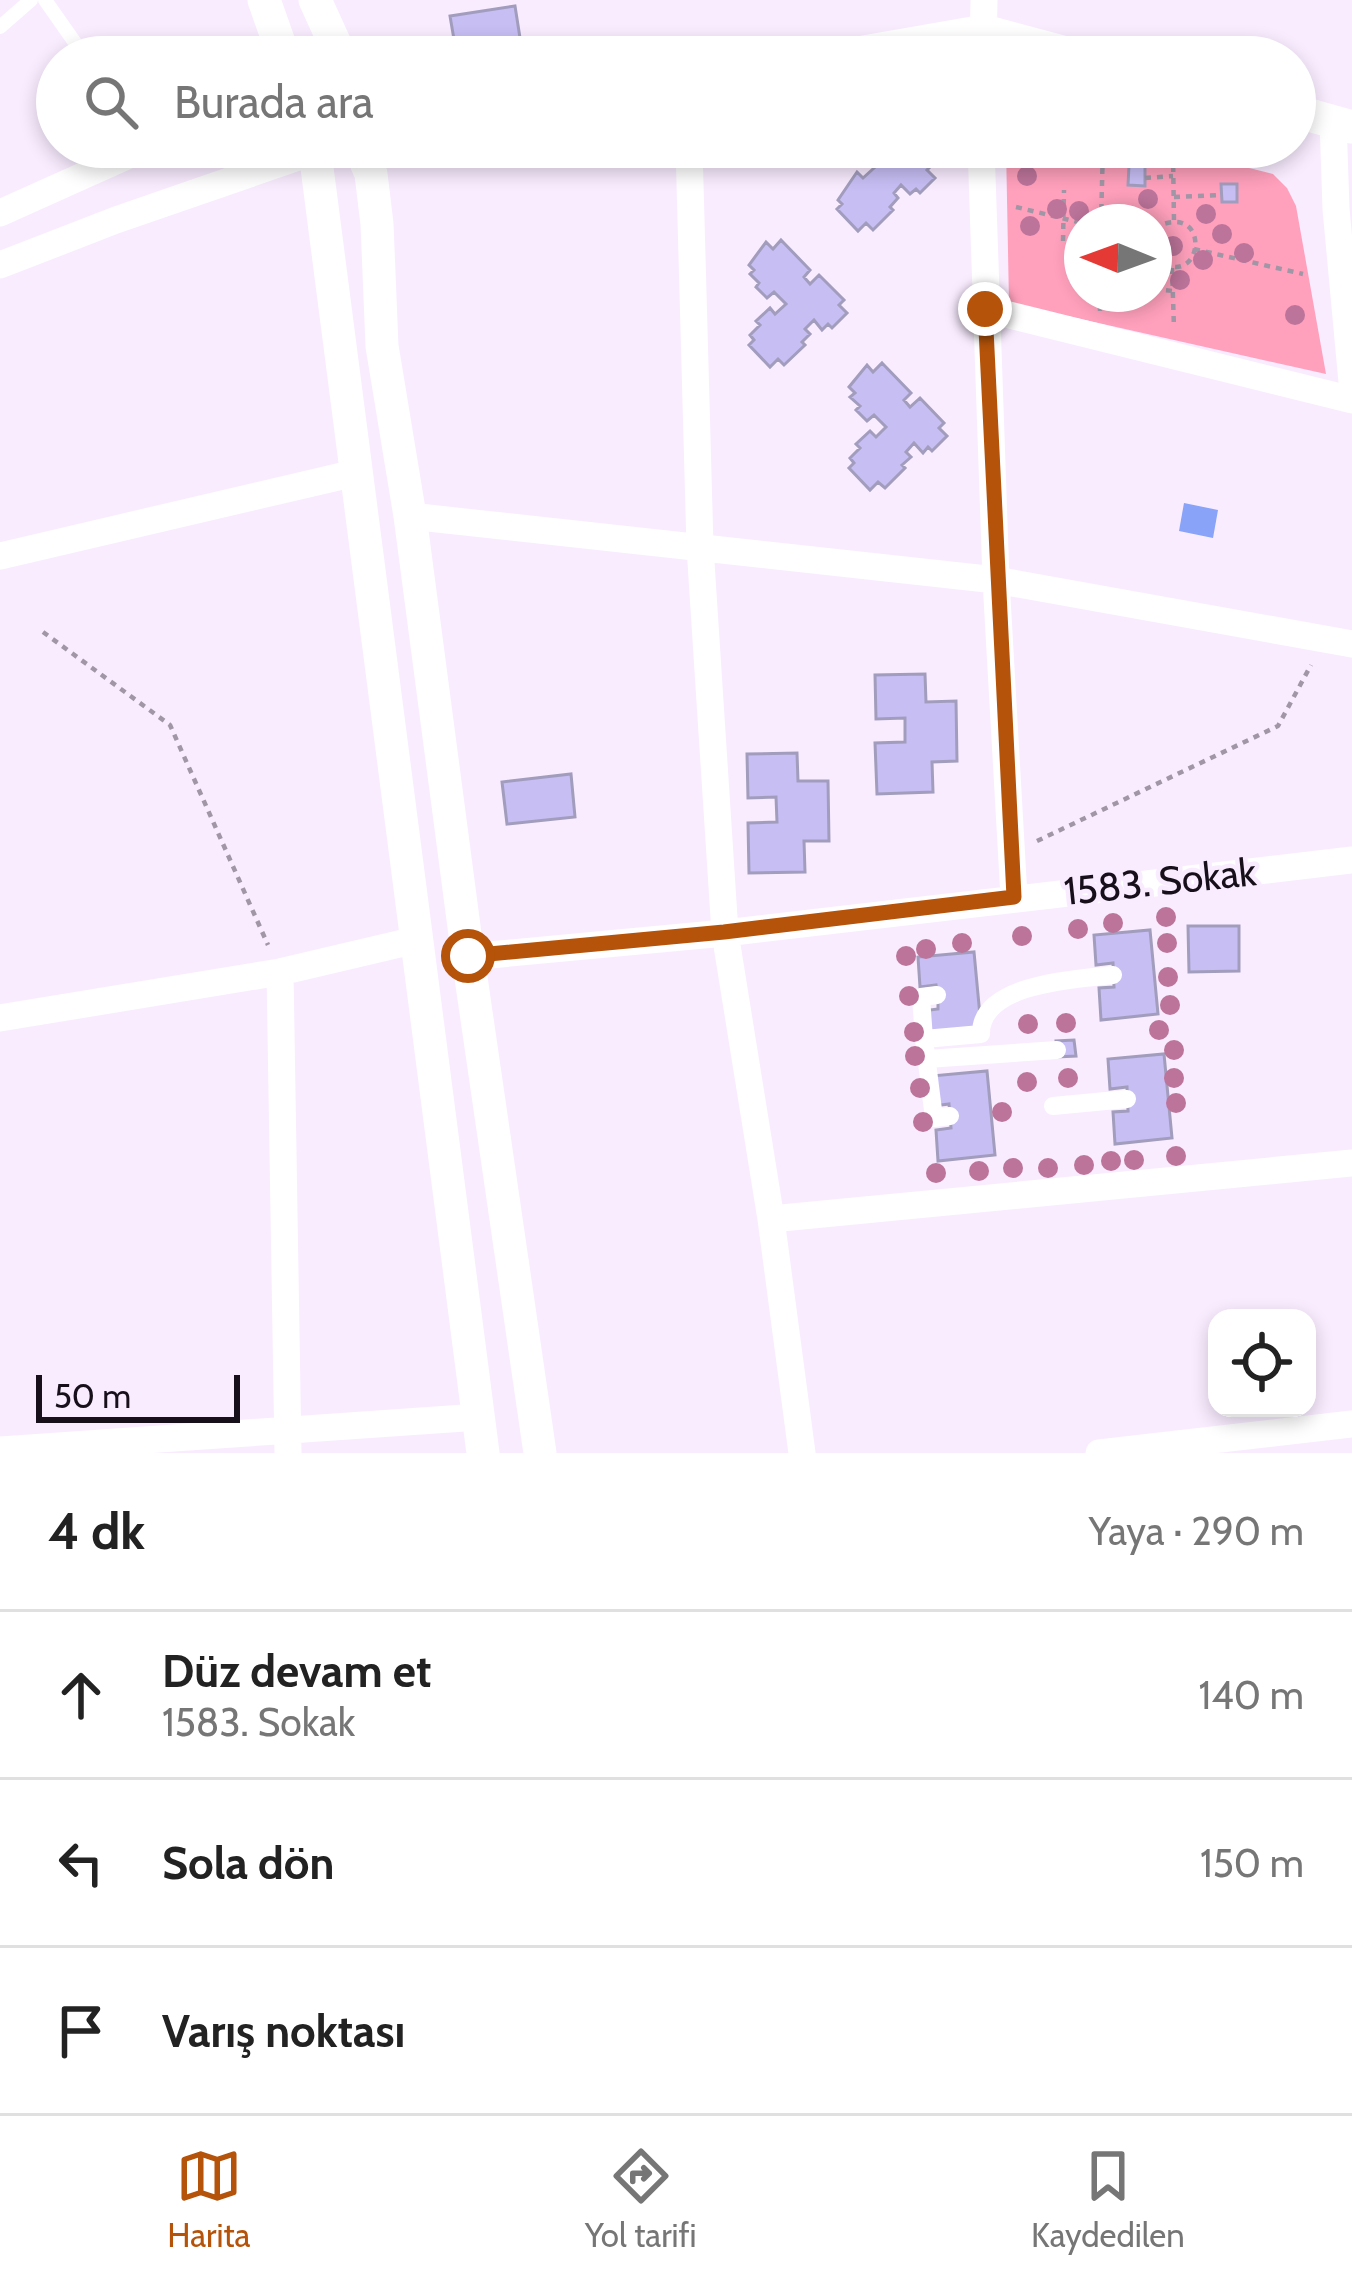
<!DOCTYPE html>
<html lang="tr">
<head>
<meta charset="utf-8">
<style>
  body { margin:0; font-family:Cabin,sans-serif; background:#f2f2f2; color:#222 }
  .controls { position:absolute; right:36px; bottom:36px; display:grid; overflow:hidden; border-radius:24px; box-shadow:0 6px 18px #0003 }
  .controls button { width:108px; height:108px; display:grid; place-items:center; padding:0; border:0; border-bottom:3px solid #e0e0e0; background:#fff; color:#222; font:60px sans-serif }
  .compass { position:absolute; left:1064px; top:204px; width:108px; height:108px; border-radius:50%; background:#fff; box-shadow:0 6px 18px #0003; rotate:271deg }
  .scale { position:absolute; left:36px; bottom:30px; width:204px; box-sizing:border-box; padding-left:12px; border:6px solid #17101a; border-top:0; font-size:33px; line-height:42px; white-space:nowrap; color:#17101a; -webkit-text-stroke:9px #f9ecff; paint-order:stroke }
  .stop { position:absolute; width:36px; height:36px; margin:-27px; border:9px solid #b45309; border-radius:50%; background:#fff }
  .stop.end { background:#b45309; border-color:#fff; box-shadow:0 3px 12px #0008 }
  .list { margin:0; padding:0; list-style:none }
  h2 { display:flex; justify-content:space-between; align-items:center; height:156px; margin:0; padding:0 48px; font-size:51px }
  h2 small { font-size:39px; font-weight:400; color:#767676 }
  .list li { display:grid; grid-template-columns:78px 1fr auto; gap:36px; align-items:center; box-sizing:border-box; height:168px; padding:0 48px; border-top:3px solid #e0e0e0 }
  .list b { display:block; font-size:45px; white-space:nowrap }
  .list p { margin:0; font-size:39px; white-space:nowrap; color:#767676 }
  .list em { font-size:39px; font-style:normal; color:#767676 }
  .icon { flex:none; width:66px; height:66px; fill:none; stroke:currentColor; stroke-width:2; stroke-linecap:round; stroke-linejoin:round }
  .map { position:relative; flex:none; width:1352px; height:1453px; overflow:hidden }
  .search { position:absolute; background:#fff; box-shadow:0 6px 18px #0003; left:36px; right:36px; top:36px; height:132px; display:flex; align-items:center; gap:30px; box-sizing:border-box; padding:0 42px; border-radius:66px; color:#767676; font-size:45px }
  .sheet { height:660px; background:#fff }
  nav { display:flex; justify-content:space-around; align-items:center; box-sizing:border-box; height:168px; border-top:3px solid #e0e0e0; background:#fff; font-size:33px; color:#767676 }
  nav a { display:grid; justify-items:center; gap:6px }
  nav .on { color:#b45309 }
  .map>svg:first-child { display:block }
</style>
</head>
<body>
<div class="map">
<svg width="1352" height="1453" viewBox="0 0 1352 1453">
  <rect width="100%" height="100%" fill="#f9ecff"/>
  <!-- green -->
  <path fill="#ffa0bc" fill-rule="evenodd" d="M1006 147H1166L1273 174 1287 188 1296 206 1326 374 1009 303ZM1082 222H1154V294H1082Z"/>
  <!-- water -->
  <path fill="#88a3f7" d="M1184 503 1218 510 1213 538 1179 531Z"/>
  <!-- building -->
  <path fill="#c7bef4" stroke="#a29dbd" stroke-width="3" d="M515 6 523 57H457L450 16Z
    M915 147 932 165 927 170 935 178 920 193 916 189 910 194 901 185 894 193 898 198 890 207 893 210 873 230 866 223 858 231 837 209 842 204 838 200 857 172 863 178 874 168 862 156 855 163 843 152 847 147Z
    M1129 166H1145V186L1128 185Z
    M1221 184H1237V202H1222Z
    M781 240 810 270 804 277 810 284 819 275 844 300 839 305 847 313 832 328 828 324 822 330 814 320 805 329 810 334 802 342 805 345 784 365 778 359 770 367 749 345 754 340 750 335 760 325 756 321 770 308 775 314 786 304 774 292 767 298 756 287 759 283 750 274 754 270 749 265 766 242 773 249Z
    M882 363 911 393 904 400 910 407 920 398 944 423 939 428 947 436 932 451 928 447 923 453 914 443 906 452 911 457 902 465 905 468 885 488 878 482 870 490 849 468 854 463 850 458 860 448 856 444 870 431 876 437 886 427 874 415 867 421 856 410 860 406 850 397 855 393 849 387 867 365 873 372Z
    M925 674 926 702 956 701 957 761 932 762 933 792 877 794 875 743 905 742V718L876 719 875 675Z
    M797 753 798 781H828L829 841H804L805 872 749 873 748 823 777 822 776 797 748 798 747 754Z
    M571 774 575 817 507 824 502 782Z
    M1188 926H1239V971L1189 972Z
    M1150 930 1158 1014 1101 1020 1099 988 1114 987 1113 963 1096 965 1094 935Z
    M974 952 982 1037 925 1042 922 1011 938 1009V997L936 985 920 987 918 957Z
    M1074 1040 1076 1056 1057 1057 1056 1041Z
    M1164 1054 1172 1138 1115 1144 1113 1112 1128 1111 1127 1087 1110 1089 1108 1059Z
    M987 1071 995 1155 938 1161 936 1130 951 1128 949 1104 933 1106 931 1076Z"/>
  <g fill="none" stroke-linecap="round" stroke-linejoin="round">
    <!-- path -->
    <path stroke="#a096a5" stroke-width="4.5" stroke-dasharray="6 6" stroke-linecap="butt" d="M1173 154 1174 221
      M1145 178 1173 176
      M1174 197 1222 195
      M1016 207 1082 223
      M1101 222 1103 147
      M1154 228C1215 197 1203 298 1154 257
      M1063 241 1064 190
      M1194 249 1303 274
      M1172 268 1174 328
      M1154 289 1173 291
      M1100 311V294
      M43 632 170 725 268 945
      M1037 841 1278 726 1311 665"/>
    <!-- service -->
    <path stroke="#fff" stroke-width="14" d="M45 0 85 57
      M0 27 31 0"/>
    <!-- pedestrian -->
    <path stroke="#fff" stroke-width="18" d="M924 1039 921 997 937 995
      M927 1059 1057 1050
      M1053 1106 1127 1099
      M950 1116 934 1118 924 1039 981 1034C980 983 1077 979 1113 975"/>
    <!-- minor -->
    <path stroke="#fff" stroke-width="27" d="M983 57 984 0
      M1333 120 1336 209 1352 382
      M689 147 700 547 725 933 771 1219 802 1453
      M981 147 996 580 1014 897
      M0 213 147 147
      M0 265 116 220 307 154
      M985 309 1352 400
      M410 516 996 580 1352 644
      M0 556 355 473
      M468 957 725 933 1352 860
      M0 1018 280 972
      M771 1219 1352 1163
      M0 1450 479 1417
      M288 1453 280 972 416 940
      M1099 1453 1352 1424"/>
    <!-- tertiary -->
    <path stroke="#fff" stroke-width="33" d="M264 0 284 57
      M315 0 341 57
      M835 57 984 31 1081 57
      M1295 111 1352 127
      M372 147H420
      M363 155 371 174 377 224 382 346 410 516 468 957 540 1453
      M316 160 483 1453"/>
  </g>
  <!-- trees -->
  <g fill="#bc749a">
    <circle cx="1027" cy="176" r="10"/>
    <circle cx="1148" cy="199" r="10"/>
    <circle cx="1057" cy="209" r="10"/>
    <circle cx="1079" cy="211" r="10"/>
    <circle cx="1206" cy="214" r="10"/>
    <circle cx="1030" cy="226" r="10"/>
    <circle cx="1222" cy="234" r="10"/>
    <circle cx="1173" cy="246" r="10"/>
    <circle cx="1244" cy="253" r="10"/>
    <circle cx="1203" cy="260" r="10"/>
    <circle cx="1180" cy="280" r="10"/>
    <circle cx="1295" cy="315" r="10"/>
    <circle cx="1166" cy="917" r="10"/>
    <circle cx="1113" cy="923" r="10"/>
    <circle cx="1078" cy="929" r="10"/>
    <circle cx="1022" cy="936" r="10"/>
    <circle cx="962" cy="943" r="10"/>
    <circle cx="1167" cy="943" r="10"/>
    <circle cx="926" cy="949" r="10"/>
    <circle cx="906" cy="956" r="10"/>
    <circle cx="1168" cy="977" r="10"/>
    <circle cx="909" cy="996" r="10"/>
    <circle cx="1170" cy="1005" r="10"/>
    <circle cx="1066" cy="1023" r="10"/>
    <circle cx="1028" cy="1024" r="10"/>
    <circle cx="1159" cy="1030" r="10"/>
    <circle cx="914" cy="1032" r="10"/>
    <circle cx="1174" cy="1050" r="10"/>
    <circle cx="915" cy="1056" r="10"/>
    <circle cx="1068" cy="1078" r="10"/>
    <circle cx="1174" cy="1078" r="10"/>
    <circle cx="1027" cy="1082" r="10"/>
    <circle cx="920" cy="1088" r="10"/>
    <circle cx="1176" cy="1103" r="10"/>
    <circle cx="1002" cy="1112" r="10"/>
    <circle cx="923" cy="1122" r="10"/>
    <circle cx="1176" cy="1156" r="10"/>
    <circle cx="1134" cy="1160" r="10"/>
    <circle cx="1111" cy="1161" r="10"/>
    <circle cx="1084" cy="1165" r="10"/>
    <circle cx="1013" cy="1168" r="10"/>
    <circle cx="1048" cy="1168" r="10"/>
    <circle cx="979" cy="1171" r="10"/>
    <circle cx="936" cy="1173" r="10"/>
  </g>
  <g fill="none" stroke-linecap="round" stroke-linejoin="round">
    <!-- route -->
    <path stroke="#b45309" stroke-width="15" d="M468 956 724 932 1014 897 985 309"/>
  </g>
  <g text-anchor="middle" stroke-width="9" stroke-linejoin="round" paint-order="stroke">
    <!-- street labels -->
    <g font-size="39" fill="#17101a" stroke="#f9ecff">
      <text transform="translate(1160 881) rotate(-6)" y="14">1583. Sokak</text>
    </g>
  </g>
</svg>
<div class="controls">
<button><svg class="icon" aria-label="locate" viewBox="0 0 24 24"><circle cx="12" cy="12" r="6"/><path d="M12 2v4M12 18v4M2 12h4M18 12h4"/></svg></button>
</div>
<svg class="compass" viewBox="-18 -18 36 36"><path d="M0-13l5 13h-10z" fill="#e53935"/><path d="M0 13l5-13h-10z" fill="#767676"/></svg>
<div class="scale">50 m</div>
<div class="stop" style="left:468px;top:956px"></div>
<div class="stop end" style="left:985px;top:309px"></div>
<div class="search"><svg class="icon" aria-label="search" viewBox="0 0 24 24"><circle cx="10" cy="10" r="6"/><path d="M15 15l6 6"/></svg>Burada ara</div>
</div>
<section class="sheet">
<h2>4 dk<small>Yaya · 290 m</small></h2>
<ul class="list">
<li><svg class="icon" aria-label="ahead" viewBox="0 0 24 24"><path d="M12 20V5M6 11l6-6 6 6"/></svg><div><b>Düz devam et</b><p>1583. Sokak</p></div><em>140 m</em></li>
<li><svg class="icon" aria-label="left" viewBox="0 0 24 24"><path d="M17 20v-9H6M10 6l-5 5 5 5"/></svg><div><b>Sola dön</b></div><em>150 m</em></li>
<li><svg class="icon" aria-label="arrive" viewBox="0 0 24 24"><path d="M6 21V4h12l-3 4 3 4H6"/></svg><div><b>Varış noktası</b></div></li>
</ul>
</section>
<nav>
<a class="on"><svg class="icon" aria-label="map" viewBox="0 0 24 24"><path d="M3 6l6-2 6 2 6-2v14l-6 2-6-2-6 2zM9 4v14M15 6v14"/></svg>Harita</a>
<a><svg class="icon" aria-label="directions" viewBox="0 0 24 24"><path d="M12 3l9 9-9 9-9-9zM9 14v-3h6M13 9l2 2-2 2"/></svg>Yol tarifi</a>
<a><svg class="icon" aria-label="saved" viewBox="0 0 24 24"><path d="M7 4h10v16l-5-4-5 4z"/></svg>Kaydedilen</a>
</nav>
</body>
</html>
